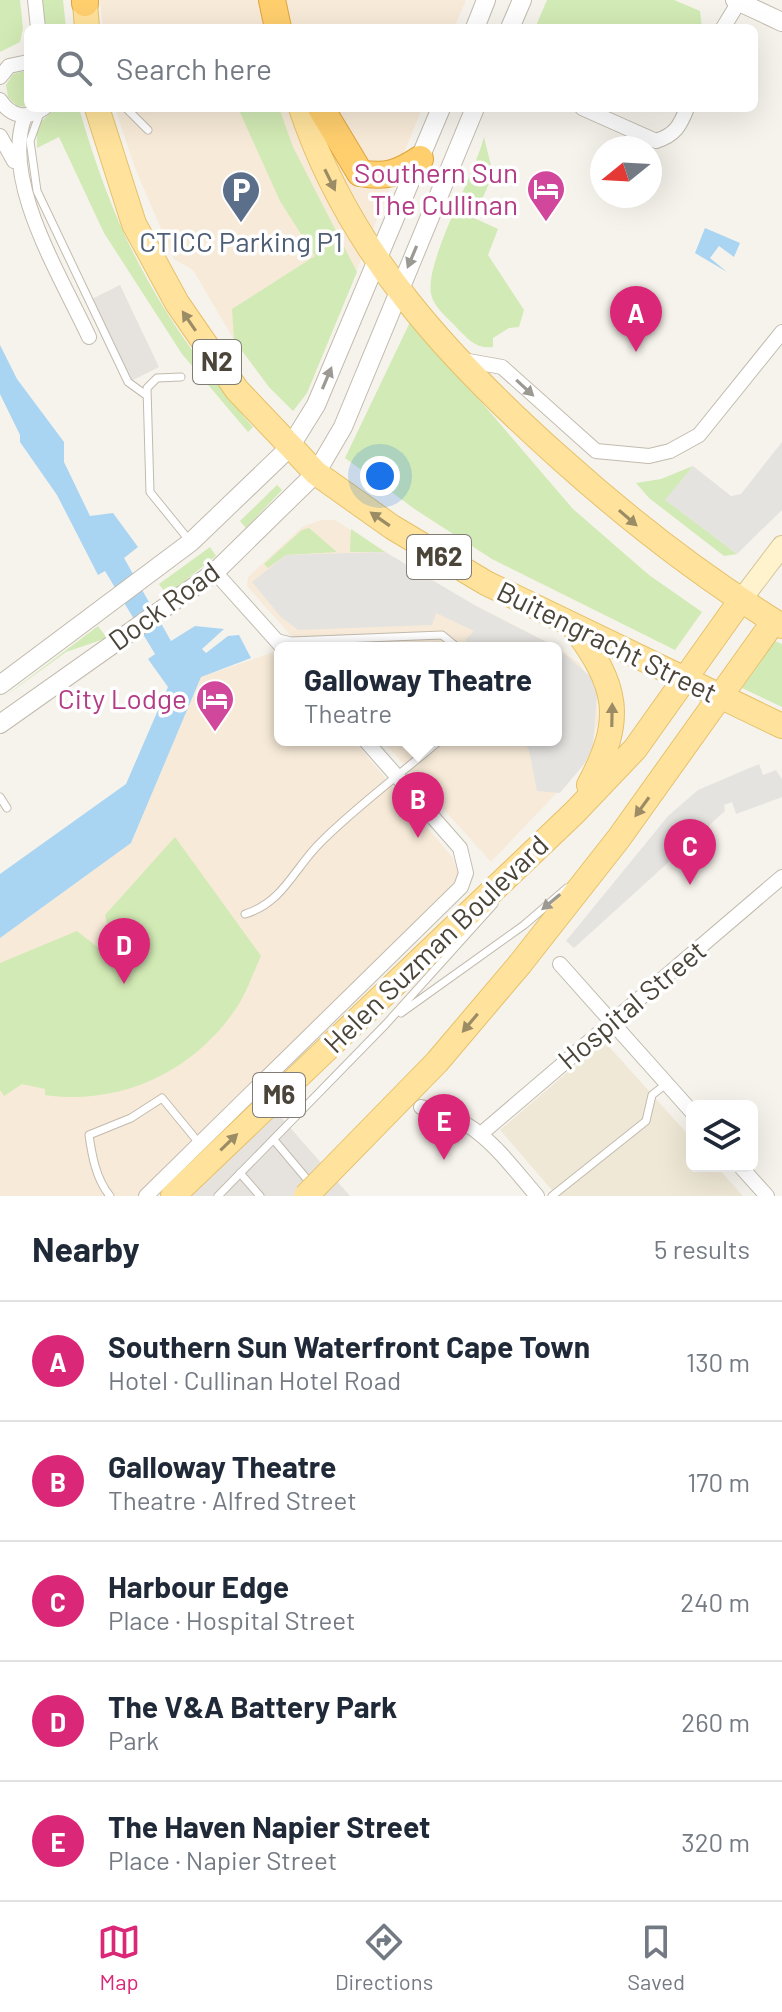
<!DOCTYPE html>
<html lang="en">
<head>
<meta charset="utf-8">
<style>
  body { margin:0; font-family:Barlow,sans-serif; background:#f2f2f3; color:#1f2937 }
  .controls { position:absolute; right:24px; bottom:24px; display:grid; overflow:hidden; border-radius:12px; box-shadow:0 8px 32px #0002 }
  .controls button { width:72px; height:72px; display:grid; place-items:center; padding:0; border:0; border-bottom:2px solid #e0e1e3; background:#fff; color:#1f2937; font:40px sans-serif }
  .compass { position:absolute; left:590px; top:136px; width:72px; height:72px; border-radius:50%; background:#fff; box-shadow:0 8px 32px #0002; rotate:252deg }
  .you { position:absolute; left:380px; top:476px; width:28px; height:28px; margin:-20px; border:6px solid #fff; border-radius:50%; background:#1a73e8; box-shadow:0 0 0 12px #1a73e833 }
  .badge { display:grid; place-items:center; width:52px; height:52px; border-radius:50%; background:#db2777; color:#fff; font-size:26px; font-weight:700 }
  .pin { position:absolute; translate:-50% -66px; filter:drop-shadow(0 2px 4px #0008) }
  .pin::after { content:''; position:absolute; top:42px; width:28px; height:24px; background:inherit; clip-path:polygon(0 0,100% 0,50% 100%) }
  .popup { position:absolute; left:274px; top:642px; width:288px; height:104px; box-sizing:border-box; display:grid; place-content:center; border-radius:12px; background:#fff; filter:drop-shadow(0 2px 6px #0005); font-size:26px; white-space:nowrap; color:#747a83 }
  .popup b { font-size:30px; color:#1f2937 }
  .popup::after { content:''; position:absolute; left:50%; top:100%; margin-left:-16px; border:16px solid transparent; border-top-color:#fff }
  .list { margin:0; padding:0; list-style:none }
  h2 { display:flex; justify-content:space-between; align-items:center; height:104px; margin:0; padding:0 32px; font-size:34px }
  h2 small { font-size:26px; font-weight:400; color:#747a83 }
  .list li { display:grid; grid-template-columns:52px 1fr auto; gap:24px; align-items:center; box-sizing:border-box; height:120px; padding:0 32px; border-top:2px solid #e0e1e3 }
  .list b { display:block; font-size:30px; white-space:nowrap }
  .list p { margin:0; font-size:26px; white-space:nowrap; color:#747a83 }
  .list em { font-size:26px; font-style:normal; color:#747a83 }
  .icon { flex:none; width:44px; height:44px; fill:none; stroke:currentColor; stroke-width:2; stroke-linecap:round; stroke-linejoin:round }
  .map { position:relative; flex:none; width:782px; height:1196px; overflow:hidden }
  .search { position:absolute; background:#fff; box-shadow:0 8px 32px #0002; left:24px; right:24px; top:24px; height:88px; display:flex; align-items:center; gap:20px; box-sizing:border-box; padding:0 28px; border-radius:12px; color:#747a83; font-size:30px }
  .sheet { height:704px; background:#fff }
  nav { display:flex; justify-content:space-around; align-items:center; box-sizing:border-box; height:112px; border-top:2px solid #e0e1e3; background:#fff; font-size:22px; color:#747a83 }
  nav a { display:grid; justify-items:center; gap:4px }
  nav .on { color:#db2777 }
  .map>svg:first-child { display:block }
</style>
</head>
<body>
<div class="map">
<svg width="782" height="1196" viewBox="0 0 782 1196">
  <rect width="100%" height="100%" fill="#f6f3ec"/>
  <!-- commercial -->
  <path fill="#f7ead8" d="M100 0H466L454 28H103Z
    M115 108H422L307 393 293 411 269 387 234 340 193 270 174 259 135 168Z
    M321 520H335L448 591 558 648 579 663 597 693 598 722 585 763 491 862 382 740H556V648H302L247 586 248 577 302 527Z
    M277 651 280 654V740H353L452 857 459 874 456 884 138 1196H0V938L131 843 201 677Z"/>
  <!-- industrial -->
  <path fill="#e6e2dd" d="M120 285 159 367 131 381 92 299Z
    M273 1108 350 1196H180Z"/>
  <!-- education -->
  <path fill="#efe8d6" d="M604 1041 692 1139V1166H716L743 1196H557L500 1130Z"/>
  <!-- green -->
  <path fill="#d2eab5" d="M0 0H20L23 28 20 42 0 52Z
    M42 0H63L66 28H45Z
    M547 0H674L700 11 702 28H535Z
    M28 70V107L17 106 8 97 6 85 13 74Z
    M55 108H79C117 241 163 322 253 427L248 432 182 354 104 233 59 137 37 148V126Z
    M238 108H279L293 147 357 272 307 393 293 411 269 387 234 340 232 309 315 256 280 201Z
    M484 137 493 174 474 218 498 229 488 255 524 310 519 327 509 328 493 338V347C476 349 469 340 457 328 448 318 434 308 431 294 425 261 474 176 484 137Z
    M411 320 573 509 649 575 702 612 675 650 492 559 416 510 345 458Z
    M693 466 666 500 737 554 724 556 649 498 636 483 661 479Z
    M277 485 282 490 246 528 240 521Z
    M309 528 337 552 286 555 268 568 264 564 302 530Z
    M351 529 385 552H350Z
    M210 547 216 556 167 595 159 584Z
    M98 626 107 638 66 652 0 700Z
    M775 641 782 644V707L742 688Z
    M175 837 261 956C253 973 247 992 237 1007 195 1071 121 1106 45 1095V1089L22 1084 4 1096 0 1090V963L77 931 105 953 113 948 105 915Z"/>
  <!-- parking -->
  <path fill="#e5e3e0" d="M782 442V510L737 554 665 500 693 466 731 496 741 494Z
    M385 552 476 606 558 648 591 677 597 693 593 746 585 763 560 793 537 791 529 750 522 740H556V648H472L465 640 474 631 436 613 432 625 298 630 281 617 252 582 286 555Z
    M759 764 763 775 776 770 782 779V797L736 814 732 802 724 805 725 811 574 948 566 941 668 816 698 790Z"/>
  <!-- water -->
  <path fill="#a9d4f2" d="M705 228 740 243 734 257 719 246 710 258 727 272 695 253Z
    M0 345 17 379 64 442V462L90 516 113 513 138 547 124 558 171 641 195 626 224 629 202 649 206 653 228 636 239 635 251 658 201 677 131 843 0 938V874L126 784 168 687 148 659 155 654 105 571 98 575 57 495 20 442V435L0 394Z"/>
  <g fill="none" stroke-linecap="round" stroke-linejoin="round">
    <!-- service casing -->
    <g stroke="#c2bbae" stroke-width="9">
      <path id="service" d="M126 108 148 130
        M40 113 30 141 37 191 128 382 146 395
        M181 377 157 378 147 388 150 492 189 540
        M275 637 291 641 442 635 458 648
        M0 797 7 808
        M245 914C284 902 294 868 321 842 357 806 401 774 440 740
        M401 1013 524 925 567 888
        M274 1140 311 1184
        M240 1173 260 1196
        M110 1196C96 1179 92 1156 89 1135L131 1118 162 1098 199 1143
        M218 1196 386 1024 494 904
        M552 1196 646 1121 652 1095 666 1084"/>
    </g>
    <!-- minor casing -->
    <g stroke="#c2bbae" stroke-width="16">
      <path id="minor" d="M35 0 38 28
        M723 28 740 0
        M0 77 9 66 28 62
        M0 100C11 117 27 120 44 108
        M582 108 656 141C675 135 680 126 687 108
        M25 116C0 180 62 278 89 337
        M0 136 14 161
        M463 360 502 367 596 451 649 456 670 451 699 435 782 332
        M215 572 283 648
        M560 964 692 1112
        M421 1107C479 1119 500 1153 537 1196
        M482 1133 782 877
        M740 1166 767 1196
        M146 1196 461 887 466 873 460 848 365 740"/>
    </g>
    <!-- tertiary casing -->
    <g stroke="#c2bbae" stroke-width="20">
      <path id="tertiary" d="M735 0 782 22
        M475 28 486 0
        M510 28 522 0
        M0 685 191 542 290 447 316 405 441 108
        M0 724 215 572 316 473 343 427 475 108"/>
    </g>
    <!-- secondary casing -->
    <g stroke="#d6c79b" stroke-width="22">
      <path id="secondary" d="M741 600 782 546"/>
    </g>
    <!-- primary casing -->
    <g stroke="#e6c16a" stroke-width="26">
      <path id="primary" d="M85 3 87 28
        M97 108 134 224 177 303 237 390 316 473 392 527 486 583 782 726
        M301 108C349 252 449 359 560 458 630 521 702 577 782 626
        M573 626C618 686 625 718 589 785
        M520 964 619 838 774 621
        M173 1196 575 812 635 749 741 600"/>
    </g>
    <!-- motorway casing -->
    <g stroke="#e0a43c" stroke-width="28">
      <path id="motorway" d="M85 0V3
        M272 0 278 28
        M321 108 360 173C386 178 399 173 420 159"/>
    </g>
    <!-- service -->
    <use href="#service" stroke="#fff" stroke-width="7"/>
    <!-- minor -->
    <use href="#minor" stroke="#fff" stroke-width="14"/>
    <!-- tertiary -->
    <use href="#tertiary" stroke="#fff" stroke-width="18"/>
    <!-- secondary -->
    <use href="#secondary" stroke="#fff3cd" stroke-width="20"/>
    <!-- primary -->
    <use href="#primary" stroke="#ffe39c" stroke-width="24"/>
    <!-- motorway -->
    <use href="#motorway" stroke="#ffcf6e" stroke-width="26"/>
    <!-- primary-bridge casing -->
    <g stroke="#e6c16a" stroke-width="26" stroke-linecap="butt">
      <path id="primary-bridge" d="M306 1196 437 1062 520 964"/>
    </g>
    <!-- primary-bridge -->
    <use href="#primary-bridge" stroke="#ffe39c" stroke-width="24"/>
  </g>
  <!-- one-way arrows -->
  <defs><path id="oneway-solid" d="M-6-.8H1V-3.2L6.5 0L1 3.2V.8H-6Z" transform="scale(2)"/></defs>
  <g fill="#9c8c66">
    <use href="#oneway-solid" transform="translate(330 180) rotate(64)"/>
    <use href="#oneway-solid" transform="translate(189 321) rotate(-124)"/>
    <use href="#oneway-solid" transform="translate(628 518) rotate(41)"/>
    <use href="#oneway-solid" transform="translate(380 519) rotate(-145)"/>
    <use href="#oneway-solid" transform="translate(612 715) rotate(-89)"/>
    <use href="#oneway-solid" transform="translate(642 807) rotate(126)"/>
    <use href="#oneway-solid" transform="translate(470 1023) rotate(130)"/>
    <use href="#oneway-solid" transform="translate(229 1142) rotate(-44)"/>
  </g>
  <g fill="#9c9892">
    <use href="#oneway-solid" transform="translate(412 257) rotate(113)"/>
    <use href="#oneway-solid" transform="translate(327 378) rotate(-67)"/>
    <use href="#oneway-solid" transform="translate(525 388) rotate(43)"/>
    <use href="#oneway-solid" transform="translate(551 902) rotate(140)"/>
  </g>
  <!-- icons -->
  <defs>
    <g id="hotel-pin" transform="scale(2)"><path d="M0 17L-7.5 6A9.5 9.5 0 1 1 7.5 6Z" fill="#d1479c" stroke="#fff"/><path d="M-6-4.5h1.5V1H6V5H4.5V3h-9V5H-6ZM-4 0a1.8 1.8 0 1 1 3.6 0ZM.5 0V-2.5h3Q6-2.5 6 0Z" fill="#fff"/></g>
    <g id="parking-pin" transform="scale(2)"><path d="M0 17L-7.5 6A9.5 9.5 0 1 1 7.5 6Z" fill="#5c6f8a" stroke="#fff"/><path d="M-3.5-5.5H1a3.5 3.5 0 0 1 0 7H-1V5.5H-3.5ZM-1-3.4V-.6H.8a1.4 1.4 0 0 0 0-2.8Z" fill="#fff"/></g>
  </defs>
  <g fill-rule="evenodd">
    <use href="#hotel-pin" x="546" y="189"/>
    <use href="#parking-pin" x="241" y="190"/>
    <use href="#hotel-pin" x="215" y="699"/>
  </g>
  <g text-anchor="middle" stroke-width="7" stroke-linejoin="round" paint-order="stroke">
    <!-- shield labels -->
    <g fill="#fff" stroke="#817c74" stroke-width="2">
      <rect x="193" y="340" width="48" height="44" rx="6"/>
      <rect x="407" y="535" width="64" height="44" rx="6"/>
      <rect x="253" y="1073" width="52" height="44" rx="6"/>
    </g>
    <g font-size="26" font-weight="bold" fill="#4b4439">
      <text x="217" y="371">N2</text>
      <text x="439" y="566">M62</text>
      <text x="279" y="1104">M6</text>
    </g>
    <!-- hotel labels -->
    <g font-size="28" fill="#b23c85" stroke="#fff" text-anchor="end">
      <text x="518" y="183">Southern Sun<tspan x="518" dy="32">The Cullinan</tspan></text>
      <text x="187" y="709">City Lodge</text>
    </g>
    <!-- service labels -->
    <g font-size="28" fill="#4e5e75" stroke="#fff">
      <text x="241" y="252">CTICC Parking P1</text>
    </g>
    <!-- street labels -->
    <g font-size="28" fill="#4b4439" stroke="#fff">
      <text transform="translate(164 606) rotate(-36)" y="10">Dock Road</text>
      <text transform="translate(607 642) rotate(26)" y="10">Buitengracht Street</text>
      <text transform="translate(436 944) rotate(-44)" y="10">Helen Suzman Boulevard</text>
      <text transform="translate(632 1005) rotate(-40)" y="10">Hospital Street</text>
    </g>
  </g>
</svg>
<div class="controls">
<button><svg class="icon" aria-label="layers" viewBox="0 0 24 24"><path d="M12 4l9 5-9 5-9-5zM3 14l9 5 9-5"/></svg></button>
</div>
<svg class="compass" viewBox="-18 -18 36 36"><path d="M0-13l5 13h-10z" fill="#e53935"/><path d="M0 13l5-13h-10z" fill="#747a83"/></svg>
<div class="you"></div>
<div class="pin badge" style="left:636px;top:352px">A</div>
<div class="pin badge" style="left:418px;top:838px">B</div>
<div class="popup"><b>Galloway Theatre</b>Theatre</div>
<div class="pin badge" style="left:690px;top:885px">C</div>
<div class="pin badge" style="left:124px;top:984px">D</div>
<div class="pin badge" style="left:444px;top:1160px">E</div>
<div class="search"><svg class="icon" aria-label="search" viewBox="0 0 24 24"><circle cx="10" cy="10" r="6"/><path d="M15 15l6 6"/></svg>Search here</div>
</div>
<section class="sheet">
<h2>Nearby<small>5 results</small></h2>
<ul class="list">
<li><span class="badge">A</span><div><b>Southern Sun Waterfront Cape Town</b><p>Hotel · Cullinan Hotel Road</p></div><em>130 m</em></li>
<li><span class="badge">B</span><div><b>Galloway Theatre</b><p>Theatre · Alfred Street</p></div><em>170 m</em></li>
<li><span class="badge">C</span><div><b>Harbour Edge</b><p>Place · Hospital Street</p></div><em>240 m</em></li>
<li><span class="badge">D</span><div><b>The V&amp;A Battery Park</b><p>Park</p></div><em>260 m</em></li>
<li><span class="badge">E</span><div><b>The Haven Napier Street</b><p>Place · Napier Street</p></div><em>320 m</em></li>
</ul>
</section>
<nav>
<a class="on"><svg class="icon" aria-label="map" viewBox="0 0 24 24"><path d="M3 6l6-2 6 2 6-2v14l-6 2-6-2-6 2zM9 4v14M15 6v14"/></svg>Map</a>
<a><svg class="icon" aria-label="directions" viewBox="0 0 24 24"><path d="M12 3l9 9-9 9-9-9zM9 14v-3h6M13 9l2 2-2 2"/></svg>Directions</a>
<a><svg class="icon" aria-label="saved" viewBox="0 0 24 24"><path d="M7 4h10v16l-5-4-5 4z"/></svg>Saved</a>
</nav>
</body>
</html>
